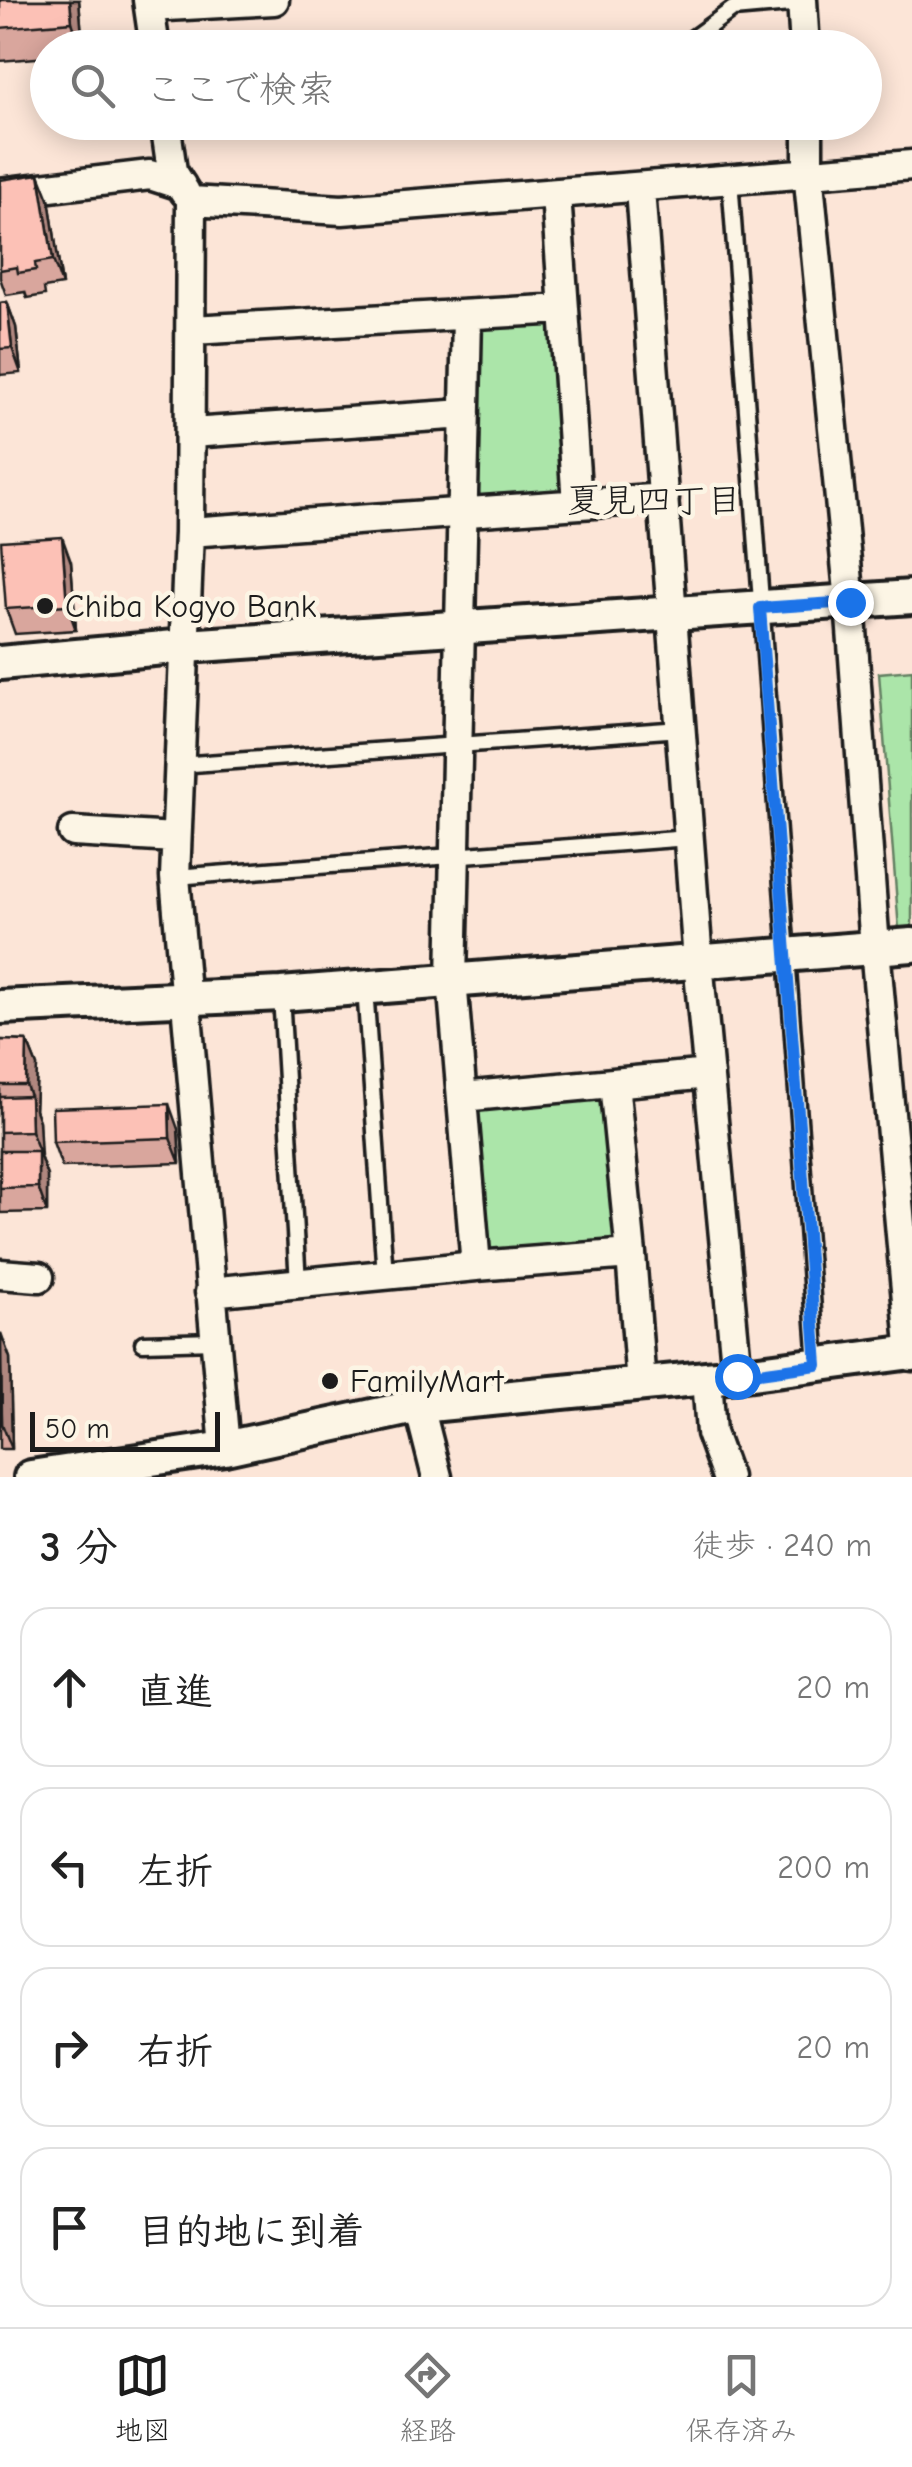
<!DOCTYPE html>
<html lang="ja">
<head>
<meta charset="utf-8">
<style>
  body { margin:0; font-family:"Comic Neue","Klee One",sans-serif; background:#f2f2f2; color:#222 }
  .scale { position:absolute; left:30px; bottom:25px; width:190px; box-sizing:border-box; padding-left:10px; border:5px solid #1c1c1c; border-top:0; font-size:28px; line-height:35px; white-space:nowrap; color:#1c1c1c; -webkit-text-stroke:8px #fcf5e5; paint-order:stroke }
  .stop { position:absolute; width:30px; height:30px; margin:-22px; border:8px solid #1a73e8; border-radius:50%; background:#fff }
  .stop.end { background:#1a73e8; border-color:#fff; box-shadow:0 2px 10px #0008 }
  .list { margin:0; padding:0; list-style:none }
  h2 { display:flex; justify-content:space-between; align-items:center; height:130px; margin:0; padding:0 40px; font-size:42px }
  h2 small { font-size:32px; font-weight:400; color:#767676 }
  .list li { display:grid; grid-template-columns:65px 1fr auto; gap:30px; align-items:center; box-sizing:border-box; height:160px; margin:0 20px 20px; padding:0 20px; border:2px solid #e0e0e0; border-radius:30px }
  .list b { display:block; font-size:38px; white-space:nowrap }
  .list em { font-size:32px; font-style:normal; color:#767676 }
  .icon { flex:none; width:55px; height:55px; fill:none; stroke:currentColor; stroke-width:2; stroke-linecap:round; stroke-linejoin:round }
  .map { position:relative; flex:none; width:912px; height:1477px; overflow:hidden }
  .search { position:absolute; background:#fff; box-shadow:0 5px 25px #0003; left:30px; right:30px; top:30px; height:110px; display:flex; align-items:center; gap:25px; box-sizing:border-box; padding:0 35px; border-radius:55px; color:#767676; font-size:38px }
  .sheet { height:850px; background:#fff }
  nav { display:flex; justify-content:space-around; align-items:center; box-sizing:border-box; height:140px; border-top:2px solid #e0e0e0; background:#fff; font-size:28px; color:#767676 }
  nav a { display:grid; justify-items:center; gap:5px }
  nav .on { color:#1c1c1c }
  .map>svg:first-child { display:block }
</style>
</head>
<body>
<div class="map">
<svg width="912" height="1477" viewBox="0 0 912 1477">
  <rect width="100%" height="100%" fill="#fce5d7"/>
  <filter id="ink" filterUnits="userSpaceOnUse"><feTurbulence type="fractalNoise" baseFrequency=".01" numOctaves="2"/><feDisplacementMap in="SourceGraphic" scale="20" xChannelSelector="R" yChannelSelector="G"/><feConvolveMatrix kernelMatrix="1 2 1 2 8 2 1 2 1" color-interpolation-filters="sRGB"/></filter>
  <g filter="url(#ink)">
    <!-- green -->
    <path fill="#abe5a9" stroke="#648062" stroke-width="2.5" d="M556 319 568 496 473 501V324Z
      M912 670V929L899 930 879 673Z
      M604 1093 622 1242 487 1255 473 1105Z"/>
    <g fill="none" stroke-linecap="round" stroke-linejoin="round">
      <!-- service casing -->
      <g stroke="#1c1c1c" stroke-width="21">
        <path id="service" d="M671 48 682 46 733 9 802 3
          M730 179 817 1364
          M178 765 681 729
          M175 877 689 838
          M365 987 385 1275
          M281 995 298 1283
          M143 1343 215 1341"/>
      </g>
      <!-- minor casing -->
      <g stroke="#1c1c1c" stroke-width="35">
        <path id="minor" d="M148 0 155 48
          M802 0 805 48
          M149 7 274 0
          M165 122 172 171 185 192
          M808 122V171L850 602 875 948 912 1356
          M640 189 698 961 737 1375
          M0 193 150 175 181 185
          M564 309 577 504
          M192 330 564 309 556 195
          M191 433 465 414
          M189 532 664 498
          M73 832 175 838
          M614 1083 631 1254
          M462 1097 709 1074
          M476 1266 631 1254 641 1385
          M0 1274 39 1277
          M210 1292 476 1266 452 980 467 317
          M707 1378 711 1433 727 1477
          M419 1406 437 1477
          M225 1448 175 877 189 532 191 201 342 210 912 165"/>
      </g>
      <!-- tertiary casing -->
      <g stroke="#1c1c1c" stroke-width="40">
        <path id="tertiary" d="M0 663 186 646 912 597
          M0 1007 281 994 912 945
          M31 1477 225 1448 419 1406 737 1375 912 1352"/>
      </g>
      <!-- service -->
      <use href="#service" stroke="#fcf5e5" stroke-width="14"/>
      <!-- minor -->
      <use href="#minor" stroke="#fcf5e5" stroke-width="28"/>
      <!-- tertiary -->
      <use href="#tertiary" stroke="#fcf5e5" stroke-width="32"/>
    </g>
    <!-- wall -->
    <path fill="#d9a69d" stroke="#1c1c1c" stroke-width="2.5" d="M0 0H79L83 48H48V57L0 61Z
      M0 180 49 199 62 285 44 288 45 295 27 298 25 292 6 295 0 278Z
      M7 302 16 327 21 373 0 375V303Z
      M71 562 76 630 15 634 6 609Z
      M0 1040 27 1041 37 1066 35 1110 39 1121 40 1156 47 1176V1212L0 1213Z
      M178 1129 180 1163 62 1167 53 1142Z
      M0 1333 10 1358 12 1449H0Z"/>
    <!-- shaded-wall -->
    <path fill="#b0877f" stroke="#1c1c1c" stroke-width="2.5" d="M70 0H79L83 48H81L72 22Z
      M39 174 49 199 62 285 53 260Z
      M7 302 16 327 21 373 12 348Z
      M62 537 71 562 76 630 67 605Z
      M27 1041 37 1066 35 1110 39 1121 41 1156 31 1131 30 1096 26 1085Z
      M169 1104 178 1129 180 1163 170 1138Z
      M38 1151 47 1176V1212L38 1187Z
      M1 1333 10 1358 12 1449 2 1424Z"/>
    <!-- building -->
    <path fill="#fcc1b6" stroke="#1c1c1c" stroke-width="2.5" d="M0 0H70L72 22 0 28Z
      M39 174 53 260 35 263 36 270 18 273 17 267 0 270V180Z
      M7 302 12 348 0 349V303Z
      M62 537 67 605 6 609 1 541Z
      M0 1040 27 1041 26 1085H0Z
      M30 1096 31 1131 0 1132V1097Z
      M169 1104 170 1138 53 1142 52 1108Z
      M0 1151H38V1187L0 1188Z
      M0 1333 2 1424H0Z"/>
  </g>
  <g fill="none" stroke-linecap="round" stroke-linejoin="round" filter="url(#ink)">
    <!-- route -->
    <path stroke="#1a73e8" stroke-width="12" d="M737 1376 817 1365 760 608 850 602"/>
  </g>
  <!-- markers -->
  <g fill="#1c1c1c" stroke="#fcf5e5" stroke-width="4">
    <circle cx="45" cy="606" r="10"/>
    <circle cx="330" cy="1381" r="10"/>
  </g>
  <g text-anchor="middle" stroke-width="9" stroke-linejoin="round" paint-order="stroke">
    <!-- poi labels -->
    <g font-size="32" fill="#1c1c1c" stroke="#fcf5e5" text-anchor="start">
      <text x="65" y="617">Chiba Kogyo Bank</text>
      <text x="350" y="1392">FamilyMart</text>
    </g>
    <!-- neighbourhood labels -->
    <g font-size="35" fill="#1c1c1c" stroke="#fcf5e5">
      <text x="654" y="512">夏見四丁目</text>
    </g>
  </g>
</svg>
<div class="scale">50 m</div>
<div class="stop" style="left:737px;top:1376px"></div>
<div class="stop end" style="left:850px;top:602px"></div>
<div class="search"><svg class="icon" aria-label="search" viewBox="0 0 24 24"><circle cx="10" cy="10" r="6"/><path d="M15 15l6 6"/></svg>ここで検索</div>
</div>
<section class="sheet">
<h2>3 分<small>徒歩 · 240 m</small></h2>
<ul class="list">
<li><svg class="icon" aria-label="ahead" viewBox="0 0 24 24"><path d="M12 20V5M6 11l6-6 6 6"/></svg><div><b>直進</b></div><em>20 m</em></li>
<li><svg class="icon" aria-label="left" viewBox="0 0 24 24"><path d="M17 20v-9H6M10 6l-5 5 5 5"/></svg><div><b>左折</b></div><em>200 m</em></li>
<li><svg class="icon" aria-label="right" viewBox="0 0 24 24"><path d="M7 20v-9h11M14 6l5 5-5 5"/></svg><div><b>右折</b></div><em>20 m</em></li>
<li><svg class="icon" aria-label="arrive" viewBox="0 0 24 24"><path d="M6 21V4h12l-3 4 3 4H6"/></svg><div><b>目的地に到着</b></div></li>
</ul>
</section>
<nav>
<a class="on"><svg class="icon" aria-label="map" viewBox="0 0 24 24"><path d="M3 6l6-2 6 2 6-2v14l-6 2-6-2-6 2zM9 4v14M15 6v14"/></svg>地図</a>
<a><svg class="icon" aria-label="directions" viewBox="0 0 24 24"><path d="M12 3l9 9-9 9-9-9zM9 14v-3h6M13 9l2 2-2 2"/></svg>経路</a>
<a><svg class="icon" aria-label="saved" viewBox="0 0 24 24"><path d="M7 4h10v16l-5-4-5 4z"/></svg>保存済み</a>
</nav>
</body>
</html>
